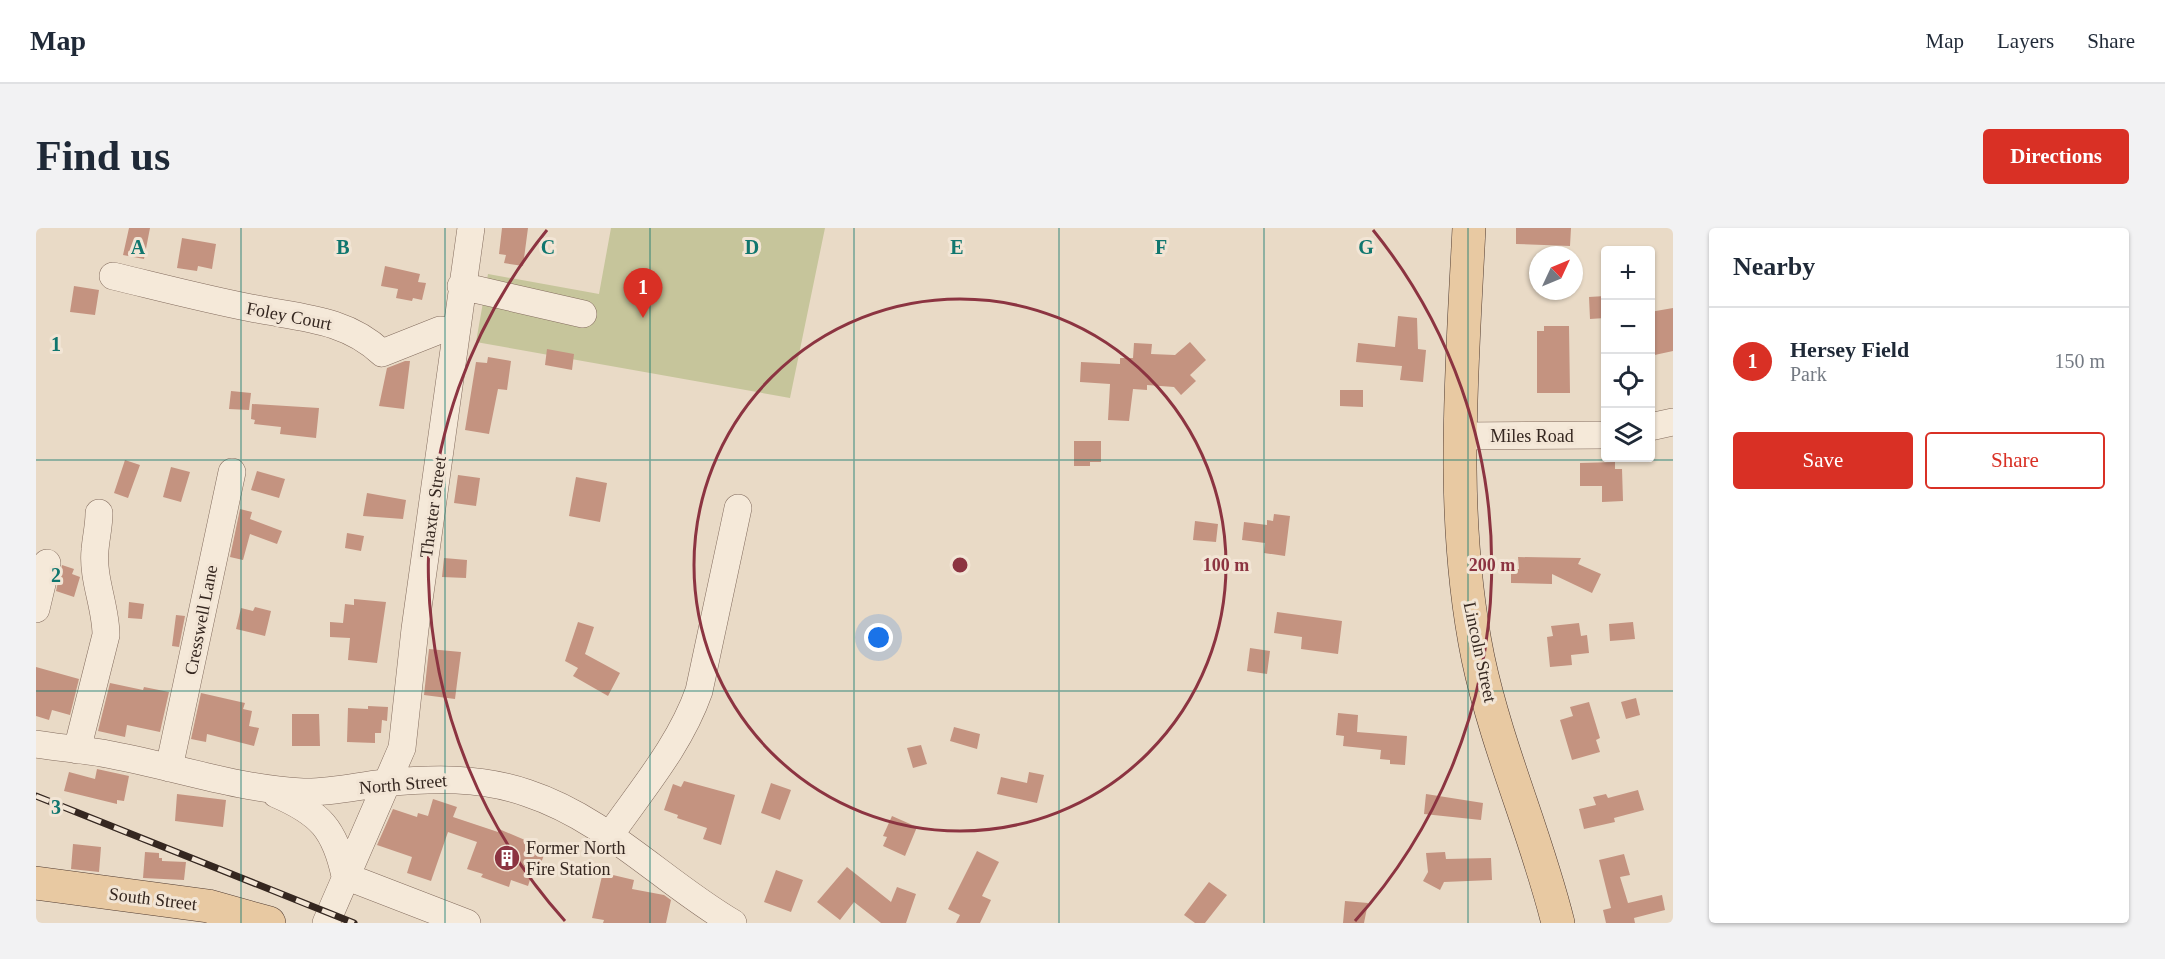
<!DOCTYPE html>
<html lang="en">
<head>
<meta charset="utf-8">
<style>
  body { margin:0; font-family:"Times New Roman",serif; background:#f2f2f3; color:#1f2937 }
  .controls { position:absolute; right:18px; top:18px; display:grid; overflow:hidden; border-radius:6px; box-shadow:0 2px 4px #0004 }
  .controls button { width:54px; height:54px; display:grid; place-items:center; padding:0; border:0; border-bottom:2px solid #e0e1e3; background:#fff; color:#1f2937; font:30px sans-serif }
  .compass { position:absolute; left:1493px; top:18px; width:54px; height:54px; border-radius:50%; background:#fff; box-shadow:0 2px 4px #0004; rotate:46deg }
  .you { position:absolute; left:843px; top:410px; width:21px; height:21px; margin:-15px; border:4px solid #fff; border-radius:50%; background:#1a73e8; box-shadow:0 0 0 9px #1a73e833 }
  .badge { display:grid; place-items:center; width:39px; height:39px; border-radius:50%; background:#d93025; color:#fff; font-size:20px; font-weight:700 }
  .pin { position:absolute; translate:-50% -50px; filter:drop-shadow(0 2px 3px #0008) }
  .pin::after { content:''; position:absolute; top:32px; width:21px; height:18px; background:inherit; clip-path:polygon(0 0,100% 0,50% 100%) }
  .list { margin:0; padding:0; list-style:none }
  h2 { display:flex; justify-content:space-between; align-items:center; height:78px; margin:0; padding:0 24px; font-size:26px }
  h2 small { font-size:20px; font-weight:400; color:#747a83 }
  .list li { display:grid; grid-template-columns:39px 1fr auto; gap:18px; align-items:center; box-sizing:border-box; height:108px; padding:0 24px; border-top:2px solid #e0e1e3 }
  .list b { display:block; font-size:22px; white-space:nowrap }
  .list p { margin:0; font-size:20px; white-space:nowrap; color:#747a83 }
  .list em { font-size:20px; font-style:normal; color:#747a83 }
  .actions { display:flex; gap:12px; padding:18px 24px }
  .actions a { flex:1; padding:14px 0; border:2px solid #d93025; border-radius:6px; text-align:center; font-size:21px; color:#d93025 }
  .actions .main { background:#d93025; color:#fff }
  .icon { flex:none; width:33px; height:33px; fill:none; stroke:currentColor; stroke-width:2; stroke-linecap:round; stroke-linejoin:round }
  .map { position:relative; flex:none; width:1637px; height:695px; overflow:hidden; border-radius:6px }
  header { display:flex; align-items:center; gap:36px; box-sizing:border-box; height:84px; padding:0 30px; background:#fff; border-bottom:2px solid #e0e1e3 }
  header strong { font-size:28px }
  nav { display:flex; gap:33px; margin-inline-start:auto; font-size:21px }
  .intro { display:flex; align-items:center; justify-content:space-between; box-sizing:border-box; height:144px; padding:0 36px }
  h1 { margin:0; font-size:42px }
  .button { padding:15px 27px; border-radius:6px; background:#d93025; color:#fff; font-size:21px; font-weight:700 }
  main { display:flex; gap:36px; padding:0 36px }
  aside { flex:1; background:#fff; border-radius:6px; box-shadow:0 2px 4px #0004 }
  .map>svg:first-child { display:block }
</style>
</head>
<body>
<header>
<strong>Map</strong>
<nav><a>Map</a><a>Layers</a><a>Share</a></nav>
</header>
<div class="intro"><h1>Find us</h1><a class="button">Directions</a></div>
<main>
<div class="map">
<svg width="1637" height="695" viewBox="0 0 1637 695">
  <rect width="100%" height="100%" fill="#e9dac6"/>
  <!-- green -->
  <path fill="#c6c59b" d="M575 0H789L754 170 440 114 452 46 563 66Z"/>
  <!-- building -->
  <path fill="#c49380" d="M93 0H114L108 31 87 27Z
    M466 0H492L487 38 468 35 470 27 463 26Z
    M1480 0H1535L1534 18 1480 16Z
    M146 10 180 16 176 41 162 38 161 43 141 40Z
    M349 38 384 46 382 54 390 55 386 72 377 70 376 73 360 70 362 61 345 58Z
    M38 58 63 62 59 87 34 84Z
    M1569 68V90L1554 91 1553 69Z
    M1637 80V123L1614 128V84Z
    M1362 88 1381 90 1382 121 1390 122 1387 154 1364 152 1366 138 1320 134 1322 115 1359 119Z
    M1508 98H1533L1534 165H1501V103H1508Z
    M1154 114 1170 132 1154 147 1160 153 1145 167 1138 159 1111 157V162L1097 161 1093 193 1072 192 1074 156 1044 154 1045 134 1084 136V130H1097L1098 115 1116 116 1115 126 1139 127Z
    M511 121 538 126 536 142 509 137Z
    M452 129 475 133 471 162 462 161 453 206 429 202 440 134 451 135Z
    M369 133H374L368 181 343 178 351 140Z
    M1304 162H1327V179L1304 178Z
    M195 163 215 165 213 182 193 181Z
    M216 176 283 180 280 210 244 206 245 199 218 196 219 192 215 191Z
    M1038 213H1065V234H1054V238H1038Z
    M89 232 104 237 92 270 78 265Z
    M1579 234V241H1586L1587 273 1566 274V258H1544V235Z
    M135 239 154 244 145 274 127 269Z
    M221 243 249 251 243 270 215 262Z
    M422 247 444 250 440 278 418 275Z
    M540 249 571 255 564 294 533 288Z
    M331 265 370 272 367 291 327 288Z
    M204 281 216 284 214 291 246 303 241 316 214 306 207 332 194 329Z
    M1238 286 1254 288 1249 328 1228 325 1229 315 1206 312 1208 294 1231 297V292L1237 293Z
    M1159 293 1182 296 1180 314 1157 312Z
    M311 305 328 308 325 323 309 320Z
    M1482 329 1545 330 1542 336 1565 346 1556 365 1516 346V356L1475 355V341H1483Z
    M408 330 431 332 430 350 406 349Z
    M26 337 38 341 36 346 44 349 38 369 20 363Z
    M318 371 350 374 341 435 312 432 314 410 294 409V394L307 395 309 376 318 377Z
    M93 374 108 376 106 391 92 390Z
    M219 379 235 383 229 408 200 401 205 380 217 383Z
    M1241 384 1306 393 1302 426 1265 421 1266 409 1238 405Z
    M140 387 149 388 143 419 136 418Z
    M542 394 558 399 549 426 584 445 572 468 537 448 542 440 529 433Z
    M1597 394 1599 411 1574 413 1573 396Z
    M1543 395 1545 408 1551 407 1553 425 1535 427 1536 437 1514 439 1511 409 1517 408 1515 398Z
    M1214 420 1234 423 1231 446 1211 443Z
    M393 421 425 424 419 471 388 467Z
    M0 439 43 451 34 487 16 482 13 492 0 488Z
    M74 455 107 462 108 459 133 464 124 504 91 497 89 509 62 503Z
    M165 465 209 475 207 481 216 483 213 498 223 500 218 518 171 506 170 514 155 511Z
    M1600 470 1604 487 1590 491 1585 474Z
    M1553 474 1564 510 1560 512 1564 524 1536 532 1524 492 1537 488 1534 479Z
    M332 478 352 479 351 493 346 492 345 505H339V515L311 514 312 480 332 481Z
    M1302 485 1322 487 1321 504 1371 508 1369 537 1354 536V532L1344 531 1345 522 1307 518 1308 508 1300 507Z
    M256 486H283L284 518H256Z
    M918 499 944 506 941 521 914 513Z
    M885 517 891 536 877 540 871 520Z
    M61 541 93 548 88 573 81 572V576L28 563 33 544 59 551Z
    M993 544 1008 547 1001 575 961 566 965 549 991 555Z
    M648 553 699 567 685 617 667 611 671 600 641 590 642 587 628 582 637 556 645 559Z
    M735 555 755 562 744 592 725 585Z
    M1602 562 1608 582 1578 590 1579 594 1548 601 1543 581 1560 577 1557 569 1570 566 1572 570Z
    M141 566 190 572 187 599 139 593Z
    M1390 566 1447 575 1445 592 1388 586Z
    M397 571 421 579 417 589 462 604 463 601 510 621 503 641 498 639 492 658 475 652 473 659 445 649 447 646 431 641 441 614 412 604 395 653 371 645 376 629 341 617 357 581 381 589 382 585 392 588Z
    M856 588 881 599 869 628 847 618 851 609 847 608Z
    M37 616 65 619 63 644 35 641Z
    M941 623 963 634 946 668 955 672 944 695H920L924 687 912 681Z
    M109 624 123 625V630H126V633L150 634 148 652 107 650Z
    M1409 624 1410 631 1455 630 1456 652 1408 654 1404 662 1387 653 1392 644 1390 625Z
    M1588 626 1594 647 1584 649 1592 675 1626 667 1629 682 1598 690 1599 695H1570L1567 682 1575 680 1563 632Z
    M811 639 855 674 861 659 880 666 870 695H845L818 674 804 692 781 674Z
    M740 642 767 652 755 684 728 674Z
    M577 647 598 652 596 661 628 667 635 672 630 695H567L568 692 556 690 566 648 576 650Z
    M1173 654 1191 667 1169 695H1159L1148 687Z
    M1309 673 1332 675 1328 695H1307Z"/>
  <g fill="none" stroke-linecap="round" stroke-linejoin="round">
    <!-- minor casing -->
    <g stroke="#836c5e" stroke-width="28">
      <path id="minor" d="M77 48C123 59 169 71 215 80 263 90 309 90 346 125L404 102 420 103
        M425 58 547 86
        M1614 199 1637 194
        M1423 208 1570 207
        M0 381 11 335
        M0 516C25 520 51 522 76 527 140 539 202 561 267 564 294 565 321 558 348 555 397 550 445 549 491 565 570 591 627 654 697 695
        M41 522 70 407C70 379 56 350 59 322 60 309 63 298 63 285
        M133 540 196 244
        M240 566C284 585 299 601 309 648L431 695
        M574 607C606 561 644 517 663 463L702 280
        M290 695 366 520 379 401 435 0"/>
    </g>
    <!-- major casing -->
    <g stroke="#513c32" stroke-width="34">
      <path id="major" d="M1433 0C1426 143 1413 288 1442 430 1461 520 1500 606 1522 695
        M0 655 172 678 233 695"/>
    </g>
    <!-- minor -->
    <use href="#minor" stroke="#f5e9d9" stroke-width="27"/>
    <!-- major -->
    <use href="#major" stroke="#e8c9a2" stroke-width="33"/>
    <!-- rail casing -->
    <g stroke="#352720" stroke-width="7">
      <path id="rail" d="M0 568 318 695"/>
    </g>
    <!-- rail -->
    <use href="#rail" stroke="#f2e5d5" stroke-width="4.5" stroke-dasharray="14" stroke-linecap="butt"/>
  </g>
  <!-- grid -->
  <path fill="none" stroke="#0f766e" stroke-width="1.5" stroke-opacity="0.55" d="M205 0V695M409 0V695M614 0V695M818 0V695M1023 0V695M1228 0V695M1432 0V695M0 232H1637M0 463H1637"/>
  <!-- distance rings -->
  <g fill="none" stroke="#8c3441" stroke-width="3">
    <circle cx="924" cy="337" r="266"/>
    <path d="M529 693A532 532 0 0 1 511 2M1337 2A532 532 0 0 1 1319 693"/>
  </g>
  <!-- icons -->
  <defs>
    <g id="building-disc" transform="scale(1.35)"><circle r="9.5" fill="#8c3441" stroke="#f2e5d5"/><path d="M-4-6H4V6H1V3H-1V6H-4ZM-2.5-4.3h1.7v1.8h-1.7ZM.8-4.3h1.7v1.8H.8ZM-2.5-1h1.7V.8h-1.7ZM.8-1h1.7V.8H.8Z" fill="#fff"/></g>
  </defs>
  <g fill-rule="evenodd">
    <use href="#building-disc" x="471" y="630"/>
  </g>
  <g text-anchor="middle" stroke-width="6" stroke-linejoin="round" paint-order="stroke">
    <!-- street labels -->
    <g font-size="18" fill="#352720" stroke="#f2e5d5">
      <text transform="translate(253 88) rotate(11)" y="6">Foley Court</text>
      <text x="1496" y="214">Miles Road</text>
      <text transform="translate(397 279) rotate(-82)" y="6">Thaxter Street</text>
      <text transform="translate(165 392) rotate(-79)" y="6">Cresswell Lane</text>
      <text transform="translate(1444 424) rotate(78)" y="6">Lincoln Street</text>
      <text transform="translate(367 556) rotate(-5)" y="6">North Street</text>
      <text transform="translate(117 671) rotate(7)" y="6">South Street</text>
    </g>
    <!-- poi labels -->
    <g font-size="18" fill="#352720" stroke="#f2e5d5" text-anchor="start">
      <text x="490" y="626">Former North<tspan x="490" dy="21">Fire Station</tspan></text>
    </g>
  </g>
  <g font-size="20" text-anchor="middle" font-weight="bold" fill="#0f766e" stroke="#f2e5d5" stroke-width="6" stroke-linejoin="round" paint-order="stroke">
    <text x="102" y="26">A</text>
    <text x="307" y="26">B</text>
    <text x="512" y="26">C</text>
    <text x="716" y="26">D</text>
    <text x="921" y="26">E</text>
    <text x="1125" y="26">F</text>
    <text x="1330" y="26">G</text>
    <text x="20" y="123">1</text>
    <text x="20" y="354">2</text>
    <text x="20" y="586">3</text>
  </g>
  <circle cx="924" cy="337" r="9" fill="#8c3441" stroke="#f2e5d5" stroke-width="3"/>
  <g font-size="18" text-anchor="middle" font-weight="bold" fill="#8c3441" stroke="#f2e5d5" stroke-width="6" stroke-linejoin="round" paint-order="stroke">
    <text x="1190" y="343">100 m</text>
    <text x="1456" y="343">200 m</text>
  </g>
</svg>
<div class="controls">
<button>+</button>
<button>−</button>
<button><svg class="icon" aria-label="locate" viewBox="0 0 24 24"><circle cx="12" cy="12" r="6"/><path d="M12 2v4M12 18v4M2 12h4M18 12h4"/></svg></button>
<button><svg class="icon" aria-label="layers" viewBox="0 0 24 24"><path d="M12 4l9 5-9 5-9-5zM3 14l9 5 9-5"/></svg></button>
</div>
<svg class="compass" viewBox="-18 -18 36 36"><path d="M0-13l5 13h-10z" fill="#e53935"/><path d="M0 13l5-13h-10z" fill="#747a83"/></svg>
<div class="you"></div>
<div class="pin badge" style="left:607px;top:90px">1</div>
</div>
<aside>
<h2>Nearby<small></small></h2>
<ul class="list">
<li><span class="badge">1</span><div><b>Hersey Field</b><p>Park</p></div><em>150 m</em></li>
</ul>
<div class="actions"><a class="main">Save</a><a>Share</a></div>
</aside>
</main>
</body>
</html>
